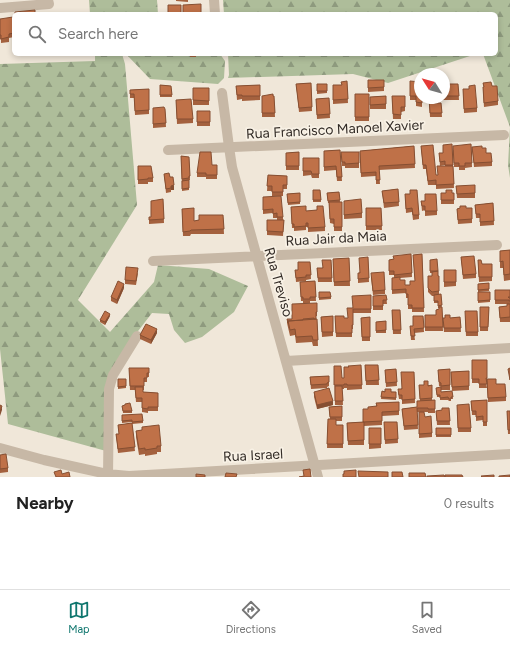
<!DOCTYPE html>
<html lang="en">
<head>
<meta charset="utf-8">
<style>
  body { margin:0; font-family:Figtree,sans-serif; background:#f6f6f6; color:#222 }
  .compass { position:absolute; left:414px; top:68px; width:36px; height:36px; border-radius:50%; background:#fff; box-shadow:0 2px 6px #0003; rotate:307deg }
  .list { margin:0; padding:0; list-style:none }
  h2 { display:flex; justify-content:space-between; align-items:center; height:52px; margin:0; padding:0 16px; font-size:17px }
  h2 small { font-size:13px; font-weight:400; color:#767676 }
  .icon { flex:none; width:22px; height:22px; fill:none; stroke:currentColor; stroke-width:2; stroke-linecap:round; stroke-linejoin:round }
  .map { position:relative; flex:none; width:510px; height:477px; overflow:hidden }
  .search { position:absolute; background:#fff; box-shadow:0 2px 6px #0003; left:12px; right:12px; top:12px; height:44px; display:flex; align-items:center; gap:10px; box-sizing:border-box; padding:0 14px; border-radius:6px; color:#767676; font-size:15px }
  .sheet { height:112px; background:#fff }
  nav { display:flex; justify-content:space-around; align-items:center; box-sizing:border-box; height:56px; border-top:1px solid #e0e0e0; background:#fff; font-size:11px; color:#767676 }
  nav a { display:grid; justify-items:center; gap:2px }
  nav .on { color:#0f766e }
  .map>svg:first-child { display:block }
</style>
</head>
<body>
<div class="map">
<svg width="510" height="477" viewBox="0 0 510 477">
  <defs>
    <pattern id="forest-firs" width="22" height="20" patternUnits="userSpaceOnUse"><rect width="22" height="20" fill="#aebd9a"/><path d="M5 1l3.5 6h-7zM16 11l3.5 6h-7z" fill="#8e9a7e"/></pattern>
  </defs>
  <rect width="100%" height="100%" fill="#f0e7d9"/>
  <!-- forest -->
  <path fill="url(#forest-firs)" d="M89 0H157L158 14H90Z
    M223 0H510V178L508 165 510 127 483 54H496V14H224Z
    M95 54H122L125 64 137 205 78 300 110 332 154 282 158 265 209 269 248 286 234 312 202 337 185 343 174 330 169 314 152 313 135 335 110 376 106 451 8 424 0 349V64L95 61Z
    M126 54H162L163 56 220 54 225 61 224 78 218 84 150 79Z
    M228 54H476L388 83 353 74 228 78 229 75Z"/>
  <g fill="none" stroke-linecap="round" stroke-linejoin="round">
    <!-- street -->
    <path stroke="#c7b8a6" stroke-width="10" d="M214 0 215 14
      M0 8 49 4 48 0
      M222 93 229 147 232 167 318 477
      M168 150 504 135
      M153 261 497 245
      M286 361 510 348
      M0 448 44 460 107 474 129 476 510 454
      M108 477 109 389 113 375 137 336"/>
  </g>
  <!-- wall -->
  <path fill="#a4613e" d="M176 0H188V2L176 1Z
    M0 19 14 21V37L9 38V42L1 43V39L0 40Z
    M190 54H196V57H190Z
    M368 80H384V91L368 92Z
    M347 81 348 103 333 104V85H341Z
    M410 81 422 103V107L416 106V100H410Z
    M311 83 312 111 299 112 296 84Z
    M483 83 492 86 498 101V105L484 107 483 92V87H484Z
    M317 84H327V93L317 94Z
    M444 84H458L459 100H439V103H441L442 117H430L429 98H444Z
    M160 85 171 86 172 97H160Z
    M260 85V100L242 101V99L237 100 236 86Z
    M193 88H209V105H193Z
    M149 89V114L135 115 134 98H130V90Z
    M463 89H469L477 108V112L464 113Z
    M355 94H369V121H355Z
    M262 96H274L275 117H262Z
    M386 96V109H370V97Z
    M392 96H405V111L401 112V119H393Z
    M329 98 330 118 317 119 316 99Z
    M176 100 193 119V123L177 124Z
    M153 108 165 109 166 127 153 128Z
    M197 111H210V126H197Z
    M452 144 454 188 436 189V185H428L426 169H423L421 146 436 175H438L445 166V165L440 166 439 153H443Z
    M471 144 472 167 465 168V170H459V167H454L453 150Z
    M414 146 415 168 379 170 380 184H376V176L361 177 360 151Z
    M472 147 482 148 486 153 492 162V166L474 167Z
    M340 150 342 181H337L336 170 324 171V151Z
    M299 152V170H286V153Z
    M341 152H359V168H345V166H342Z
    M181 156 189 157 190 180H189V190L182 191Z
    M303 158H319V178H312L311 175 303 176Z
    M212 165H217V179H206V177H197V173Z
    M138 166 153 178V182H148V184H138Z
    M164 174 170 177 174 190H171V192L166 193Z
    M268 175 287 176V189H283V196H272V191H267Z
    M456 186 475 193V198H457Z
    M398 189 399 206 384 208 382 191Z
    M313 190H320L321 202H313Z
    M339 192 340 202H342V231H334V224L330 223 329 203H328L327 193Z
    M300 193V204L288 205 287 194Z
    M441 193H454V204H441Z
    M405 194H410L419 215V219L413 220 412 212 406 213Z
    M263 197 283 217V220H284L283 236 267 235V220H277V218H273V213L263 214Z
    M163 199 164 223 149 224V217H151Z
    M344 201 362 213V218L344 219Z
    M421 201 437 211V215L425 216V210L422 211Z
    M493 203 494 225 480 226V218H476L475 205Z
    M317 206 325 227V231L308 232V227H306V230L294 231V228H292L291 207 306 211 317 210Z
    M366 208H381L382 230H366Z
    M460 208H472V223L458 224 457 209Z
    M182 209 194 221 223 215 224 234H191L190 236H183Z
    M510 250V280L504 281 503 268H500V251Z
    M411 254 412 277 400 278V280L405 285H410L415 281 413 255 422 254 424 312H412V309H408V298H406V293L392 294V278H394V275H389V260L394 259Z
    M368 257 369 282 358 283V273H359Z
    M461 257 476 274V278L463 279Z
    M349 258 350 286H334L333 259Z
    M331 260 332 282H318L317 268H322Z
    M430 260 438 271V276H439V294H441L443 331H425V315H436L439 309V308H438V303H434V296H432L428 292V276H432V273H430Z
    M478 260 482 264H492V281L479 282Z
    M310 262 311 279 306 280V281L296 282 295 270H298Z
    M444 270H456V286L444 287Z
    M138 273 136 285 125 284V280Z
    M371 277 385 290V294L373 295Z
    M315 281 316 301H310V303H303V301H301L300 282Z
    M489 283V291L478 292V284Z
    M124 288 117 304 111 301V297Z
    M495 290H510V322H500L499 307 507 306V304H495Z
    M319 292 331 297V299L319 300Z
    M478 292H490V302L478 303Z
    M371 295V313H353V329H352V337H336L335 316 344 318H348L352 308Z
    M386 295 387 304H383V310H373V296Z
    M317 303V316H316V319H317L318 346H313L312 342 296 343 295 335 290 336 287 323V319H292Z
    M480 307H489L488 331H480Z
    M392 310H400L401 334H393Z
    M465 315 478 332V336H466Z
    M110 316 105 325 100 322V320Z
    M333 316V336L322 337 321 317Z
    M423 316 424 332 414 333 415 340H411L410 326H413Z
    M370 317V341H362L361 318Z
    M460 317 461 332H444L443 322 450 318Z
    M386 321V333H376V322Z
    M157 333 151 344 140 339V335Z
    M472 360H487V379L496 384 506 397V401L488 402 487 382H486L487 388H479V383H472Z
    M361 365 362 389 347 390V388H344V389H342L343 405H335L334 366 342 378H344Z
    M365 365H378L379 385H366Z
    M129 368H149V377H147V382H144V390H143V392L158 393V411H148V413L142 412V402H136L135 390H130Z
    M396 369 397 386 386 387 385 370Z
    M450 369V390H441V387L439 386 438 370Z
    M469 371V390L452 391 451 372Z
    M414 372 415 403 402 404V399H399L398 393Z
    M329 376V386L327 387V388L311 389 310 377Z
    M118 379H126V388L118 389Z
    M419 385H432V400H435V413H428V412H417L418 429 404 430 402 409 417 407 420 401Z
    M436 388 441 392 452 391 453 399H451V401H449L448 400H440V397H437Z
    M382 391 396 392V400L381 399Z
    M314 392 333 405 317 409 314 397Z
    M487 400V426H483V420L476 421V415H472L471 401Z
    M399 402V415L382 416V425L364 426V445H348L347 423 363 422V409H368L376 406V403Z
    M457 405 471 428V432H458Z
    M122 406 132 411V413H123Z
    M342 406V421H336V425H343V448H327L328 419H330L329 407Z
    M449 408 450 425H437L436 411 442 410Z
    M507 411H510V434H508Z
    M419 412 425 417 432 433V437L419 438Z
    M122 415 143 421V423L132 424 135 451 118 453 116 434H119L118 425 132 423V422L122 423Z
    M384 422H397L398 443 385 444Z
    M142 427 161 446V452H157V454L145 456V454L139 455 136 437V431L142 430Z
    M369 428H381V448L369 449Z
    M436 428H451V437H436Z
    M0 455 8 468V472L0 473Z"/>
  <!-- shaded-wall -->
  <path fill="#864f32" d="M174 185V190H171V186Z
    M124 284V288L117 304V300Z
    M110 314V316L105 325V322Z
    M157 329V333L151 344V340Z
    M333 401V405L317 409V405Z
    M2 406V410L0 416V412Z"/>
  <!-- building -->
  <path fill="#bf7148" stroke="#864f32" d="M201 4V14H183V5Z
    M168 5H181V14H168Z
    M35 10V14H15V12Z
    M13 17 14 33 9 34V37L1 39V35H0V19Z
    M368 80H384V87L368 88Z
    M347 81 348 99 333 100V85H342L341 82Z
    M410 81 420 82V98H422V103L416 102V96H410Z
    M491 82 492 86H497L498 101 484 103 483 87H484L483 83Z
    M311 83 312 107 299 108 296 84Z
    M317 84H327V91H317Z
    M444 84H458L459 96H444Z
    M160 85 171 86 172 95H160Z
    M260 85V96H242V95H237L236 86Z
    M475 85 477 108 464 109 463 89H469V86Z
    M193 88H209V101L193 100Z
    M149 89V110L135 111 134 94H130V90Z
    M273 94V96H274L275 113H262V96Z
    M355 94H369V117H355Z
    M386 96V104L370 105V97Z
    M392 96H405V107H401V115L393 114Z
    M329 98 330 114 317 115 316 99Z
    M429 98H439V100H435V103H441L442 113H430Z
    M191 99 193 119H177L176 100Z
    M164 107 165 109 166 123 153 124V108Z
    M197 111H210V122H197Z
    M452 144 453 165H445V161L440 162 439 153H443V145Z
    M471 144 472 163H465V166H459V163H454L453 146Z
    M433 145 436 175H438L437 166H453L454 184 436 185V180L428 181 426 165H423L421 146Z
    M414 146 415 164 379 166 380 180H376V172L361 173 360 151Z
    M482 146V148H486V153H491L492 162 474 163 472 147Z
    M340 150 342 177H337L336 166 324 167V151Z
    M200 152H211L212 165H217V175H206V173H197Z
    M299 152V166H286V153Z
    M341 152H359V163L345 164V162H342Z
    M181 156 189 157 190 176H189V178L182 179Z
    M303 158H319V174H312L311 171H303Z
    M138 166H151L153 178H148V179L138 180Z
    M169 173 170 177H173L174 185 171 186V188L166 189 164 174Z
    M268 175 287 176V185H283V192H272V186H267Z
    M189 180V188L182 189V181Z
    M475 185V193L457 194 456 186Z
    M398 189 399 202 384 203 382 191Z
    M313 190H320L321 200H313Z
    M410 190H417L419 215H413L412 208 406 209 405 194H410Z
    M446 190H452V193H454V200H441V193H446Z
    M339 192 340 200 328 201 327 193Z
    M300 193V202L288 203 287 194Z
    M425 194H436L437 211H425V206H422L421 201H425Z
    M281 196 283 217H277V213L273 214V209L263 210V197Z
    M163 199 164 219 149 220V217H151V201Z
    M361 199 362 213 344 215V201Z
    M329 202H342V227H334V219H330Z
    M493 203 494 221 480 222V214H476L475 205Z
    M306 206V211L317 210V206H323L325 227 308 228V223H306V226L294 227V224H292L291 207Z
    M460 206H466V208H472V219L458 220 457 209 460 208Z
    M194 208V221L199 220V215H223L224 229 191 230 190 231 183 232 182 209Z
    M366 208H381L382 226H366Z
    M267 220H284L283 232 267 231Z
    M510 250V274L504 275 503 261 500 262V251Z
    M411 254 412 273 394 275V271H389V260L394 259 393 256Z
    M422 254 424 308H412V305H408V294H406V289L392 290V278L400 277V280H405V285H410V281H415L413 255Z
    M474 256 476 274 463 275 461 257Z
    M368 257 369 278 358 279V273H360L359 258Z
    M349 258 350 281 334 282 333 259Z
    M437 259 438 271H430V260Z
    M322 260H331L332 278H318L317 268H323Z
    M478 260H481L482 264H492V277H479Z
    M298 262H310L311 275H306V277L296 278 295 270H298Z
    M126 267 138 268 136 281 125 280Z
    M444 270H456V282H444Z
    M438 271V276H439V291L432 292 428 288V276H432V272Z
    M384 272 385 290 373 291 371 273Z
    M118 281 124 284 117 300 111 297Z
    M315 281 316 297H310V299H303V297H301L300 282Z
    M489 283V289L478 290V284Z
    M495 290H510V297H508L509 298H510V301H509V300H495Z
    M319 292H330L331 297 319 298Z
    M478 292H490V300L478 301Z
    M441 294 442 305 438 306V301H434V295Z
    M371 295V309H353V325H352V333H336L335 316H344V318H348L347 308H353L352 296Z
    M386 295 387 300H383V306H373V296Z
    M317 303V312H316V319H314V318L303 319V320L288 321V323L287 319H292V304Z
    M507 304H510V317L500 318 499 307 507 306Z
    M439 307H442L443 327H425V315H436V310L439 309Z
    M480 307H489L488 327H480Z
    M392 310H400L401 330H393Z
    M105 311 110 314 105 322 100 320Z
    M465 311H477L478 332H466Z
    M445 315H450V318L460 317 461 328H444L443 318H445Z
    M333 316V332H322L321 317Z
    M413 316H423L424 328 414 329 415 336H411L410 326H413Z
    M370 317V337H362L361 318Z
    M317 319 318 340H313L312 336 296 337 295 329 290 330 288 321Z
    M386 321V330L376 331V322Z
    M146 324 157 329 151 340 140 335Z
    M472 360H487V378H486L487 384H479V379H472Z
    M361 365 362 385H347V384H344V385H334V366H341L342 378H344V367H349L348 366Z
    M365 365H378L379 380 366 381Z
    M129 368H149V373H147V378H144V386H130Z
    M510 368V380L508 369Z
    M396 369 397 382 386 383 385 370Z
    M450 369V385L441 386V383L439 382 438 370Z
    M469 371V386L452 387 451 372Z
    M401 372H414L415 399 402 400V395H399L398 389H402Z
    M329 376V382L327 383V384L311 385 310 377Z
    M118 379H126V386L118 387Z
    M487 379H496V384H505L506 397 488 398Z
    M424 381H428V386L432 385V398L420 399 419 385H424Z
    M335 386H342L343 401H335Z
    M135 387H143V392L158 393V407H148V409L142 408V398H136Z
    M441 387V392L452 391 453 397H451V399H449L448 397 440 398V395H437L436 388Z
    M329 388 333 401 317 405 314 392Z
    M385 389H391V392H396V398L381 397 382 391 385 392Z
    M435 400V409H428V408H417L418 425 404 426 402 409 417 407V401Z
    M487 400V422H483V416L476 417V411H472L471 401Z
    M399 402V411L382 412V421L363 422V409H368V407L377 406 376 403Z
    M130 403 132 411H123L122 406 125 405V404Z
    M469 404 471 428H458L457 405Z
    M0 405 2 406 0 412Z
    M342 406V417H330L329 407Z
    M442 408H449L450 421H437L436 411 442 410Z
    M507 411H510V430H508Z
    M419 412H424L425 417 431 416 432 433 419 434Z
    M142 414 143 421 132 422V420L122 421V415Z
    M328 419H336V425H343V444H327Z
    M364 422V440L348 441 347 423Z
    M384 422H397L398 439 385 440Z
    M132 423 135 447 118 449 116 434H119L118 425Z
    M159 425 161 446H157V448L145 450V448L139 449 136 431 142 430V427Z
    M369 428H381V444H369Z
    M436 428H451V435H436Z
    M6 454 8 468 0 469V455Z
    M310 469 311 477H299L304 476 303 470Z
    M61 470 62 474 69 472 70 477H56L54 472Z
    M356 470V477H343V474H344V471Z
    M358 471 388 472V477H359Z
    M392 472H402L403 477H392Z
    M226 473 237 474 236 477H225Z
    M409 473H425L426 477H409Z
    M196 474 205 475V477H196Z
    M444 475 445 477H427V476Z
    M445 475H462L463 477H445Z
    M494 475V477H482L481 476Z
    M510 475V477H499V476Z"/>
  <g text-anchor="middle" stroke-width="3.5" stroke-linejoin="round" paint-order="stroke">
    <!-- street labels -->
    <g font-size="14" fill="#332c27" stroke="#f8f1e5">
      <text transform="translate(335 129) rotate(-3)" y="5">Rua Francisco Manoel Xavier</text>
      <text transform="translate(336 238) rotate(-3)" y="5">Rua Jair da Maia</text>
      <text transform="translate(279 282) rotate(74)" y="5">Rua Treviso</text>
      <text transform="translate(253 455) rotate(-3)" y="5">Rua Israel</text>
    </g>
  </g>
</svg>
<svg class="compass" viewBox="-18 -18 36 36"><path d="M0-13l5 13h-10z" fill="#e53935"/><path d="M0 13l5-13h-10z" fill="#767676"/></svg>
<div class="search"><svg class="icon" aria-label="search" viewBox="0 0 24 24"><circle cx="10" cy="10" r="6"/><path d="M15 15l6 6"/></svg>Search here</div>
</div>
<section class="sheet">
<h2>Nearby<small>0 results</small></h2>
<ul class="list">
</ul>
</section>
<nav>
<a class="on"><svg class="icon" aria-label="map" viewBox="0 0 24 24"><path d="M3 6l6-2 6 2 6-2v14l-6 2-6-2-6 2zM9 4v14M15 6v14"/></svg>Map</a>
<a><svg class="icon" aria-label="directions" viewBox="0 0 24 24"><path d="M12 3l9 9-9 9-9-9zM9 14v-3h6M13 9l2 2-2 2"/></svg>Directions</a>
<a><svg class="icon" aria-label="saved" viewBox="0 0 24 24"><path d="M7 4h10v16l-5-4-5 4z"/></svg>Saved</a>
</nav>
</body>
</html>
